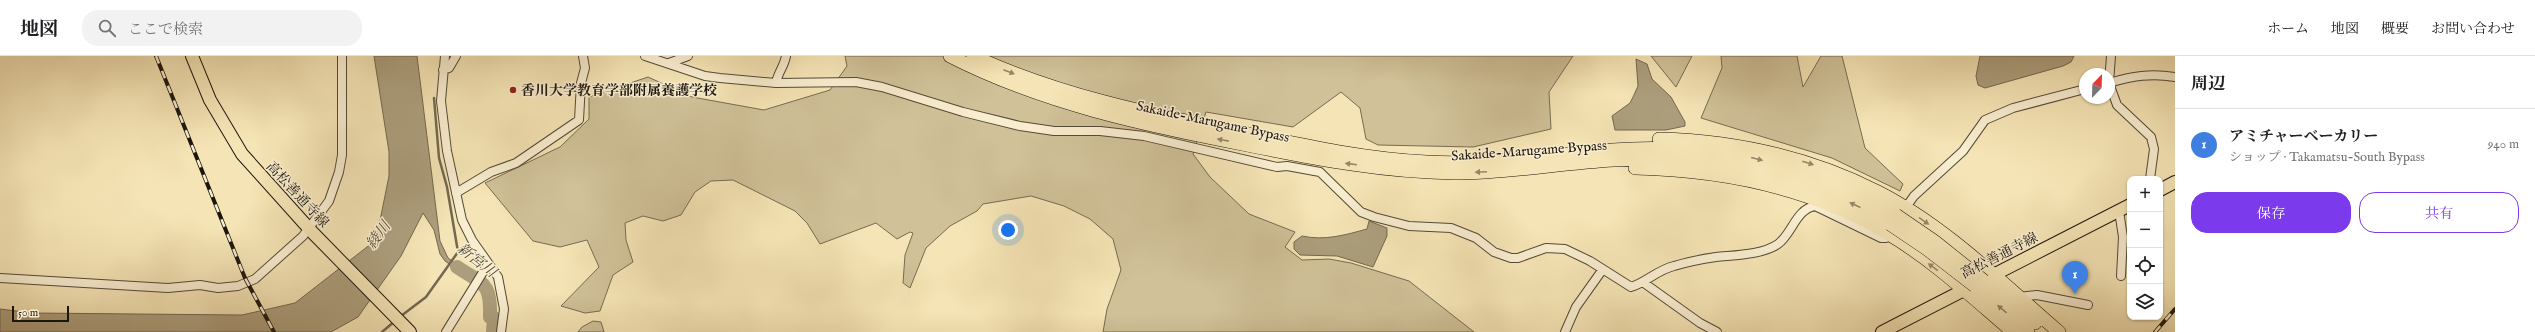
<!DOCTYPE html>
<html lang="ja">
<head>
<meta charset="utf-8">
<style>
  body { margin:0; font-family:"IM FELL English","Noto Serif JP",serif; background:#f2f2f2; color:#202124 }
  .controls { position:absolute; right:12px; bottom:12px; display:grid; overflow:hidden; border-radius:8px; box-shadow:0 1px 3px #0004 }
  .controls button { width:36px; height:36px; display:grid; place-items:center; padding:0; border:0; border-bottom:1px solid #e0e0e0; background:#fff; color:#202124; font:20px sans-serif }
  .compass { position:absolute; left:2079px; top:12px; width:36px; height:36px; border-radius:50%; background:#fff; box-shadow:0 1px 3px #0004; rotate:23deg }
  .scale { position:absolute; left:12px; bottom:10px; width:57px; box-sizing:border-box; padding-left:4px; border:2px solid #1d160d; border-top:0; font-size:11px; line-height:14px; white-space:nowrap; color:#1d160d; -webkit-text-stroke:3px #f8edcf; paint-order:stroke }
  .you { position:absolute; left:1008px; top:174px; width:14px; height:14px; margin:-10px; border:3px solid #fff; border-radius:50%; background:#1a73e8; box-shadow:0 0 0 6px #1a73e833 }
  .badge { display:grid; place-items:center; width:26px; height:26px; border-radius:50%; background:#7c3aed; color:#fff; font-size:13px; font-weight:700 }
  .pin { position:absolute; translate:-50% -33px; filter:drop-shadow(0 1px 2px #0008) }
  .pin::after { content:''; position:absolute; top:21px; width:14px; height:12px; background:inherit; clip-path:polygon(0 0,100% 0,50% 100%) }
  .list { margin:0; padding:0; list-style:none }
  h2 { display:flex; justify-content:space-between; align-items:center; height:52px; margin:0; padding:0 16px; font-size:17px }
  h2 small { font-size:13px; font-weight:400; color:#757577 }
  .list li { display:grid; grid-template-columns:26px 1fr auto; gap:12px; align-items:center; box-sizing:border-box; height:72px; padding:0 16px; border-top:1px solid #e0e0e0 }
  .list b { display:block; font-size:15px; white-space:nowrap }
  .list p { margin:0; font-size:13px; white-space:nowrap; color:#757577 }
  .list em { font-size:13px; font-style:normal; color:#757577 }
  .actions { display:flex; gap:8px; padding:12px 16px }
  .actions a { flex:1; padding:9px 0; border:1px solid #7c3aed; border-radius:16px; text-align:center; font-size:14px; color:#7c3aed }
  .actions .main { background:#7c3aed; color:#fff }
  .icon { flex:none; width:22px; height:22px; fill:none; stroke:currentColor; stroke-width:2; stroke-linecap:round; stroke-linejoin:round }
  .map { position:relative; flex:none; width:2175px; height:276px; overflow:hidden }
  header { display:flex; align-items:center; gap:24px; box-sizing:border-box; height:56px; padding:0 20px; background:#fff; border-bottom:1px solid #e0e0e0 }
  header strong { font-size:19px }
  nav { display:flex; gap:22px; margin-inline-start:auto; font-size:14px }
  .search { width:280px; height:36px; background:#f2f2f2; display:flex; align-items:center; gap:10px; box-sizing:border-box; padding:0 14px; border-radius:16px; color:#757577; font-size:15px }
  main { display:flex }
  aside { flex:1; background:#fff }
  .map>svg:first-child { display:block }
</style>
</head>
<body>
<header>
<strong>地図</strong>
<div class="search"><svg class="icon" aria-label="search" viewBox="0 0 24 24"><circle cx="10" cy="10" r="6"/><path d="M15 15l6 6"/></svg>ここで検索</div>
<nav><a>ホーム</a><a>地図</a><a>概要</a><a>お問い合わせ</a></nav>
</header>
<main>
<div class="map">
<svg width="2175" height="276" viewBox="0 0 2175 276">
  <rect width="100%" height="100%" fill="#f5e4b5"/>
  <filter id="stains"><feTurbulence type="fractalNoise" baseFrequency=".005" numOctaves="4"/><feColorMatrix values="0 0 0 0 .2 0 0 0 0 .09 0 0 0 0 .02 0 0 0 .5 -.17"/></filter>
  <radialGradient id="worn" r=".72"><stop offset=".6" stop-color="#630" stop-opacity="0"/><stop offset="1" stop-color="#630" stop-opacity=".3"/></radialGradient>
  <!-- green -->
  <path fill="#d0c198" stroke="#766c52" d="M845 0H1573L1549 36 1551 73 1473 91 1378 89 1366 83 1360 52 1341 36 1293 71 1206 56 1193 98 1210 121 1249 158 1295 176 1285 191 1302 204 1329 203 1351 207 1409 225 1474 276H1103L1107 253 1121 214 1113 183 1090 163 1064 150 1031 140 983 148 977 155 950 170 926 192 910 232 903 227 905 199 913 177 910 176 897 183 876 167 820 188 807 167 795 155 733 124 711 125 695 136 681 159 663 165 643 160 625 167 626 184 633 206 613 219 600 255 585 257 561 250 599 211 587 184 560 191 533 185 485 127 560 91 589 63V41L648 21 692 41 764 54 830 34 847 10Z
    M1651 0H1692L1676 31Z
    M1721 0H1797L1803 31 1821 0H1842L1865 92 1903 128 1900 135 1832 102 1701 62 1722 12Z
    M593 265 601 266 604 276H578L582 271Z"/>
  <!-- water -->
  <path fill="#ac9e7c" stroke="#736850" d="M374 0H417L440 185 448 202 473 220 471 223 445 205 440 198 434 174 423 157 401 200 358 261 331 276H0V253L32 257 242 259 295 247 376 184 389 120V96Z
    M1980 0H2074L2071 6 2063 10 1985 32 1978 29 1976 20Z
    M1636 3 1647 8 1652 23 1671 41 1685 66V70L1666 74H1615L1612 60 1630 47 1633 41 1638 30Z
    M1369 165 1387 172V180L1373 211 1337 200 1300 199 1294 193V186L1302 180C1325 185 1345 179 1367 173Z"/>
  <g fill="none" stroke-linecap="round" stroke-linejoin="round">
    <!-- stream -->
    <path stroke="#736850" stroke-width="2.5" d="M401 260 426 241 458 196 447 131 439 102 434 42
      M382 276 395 265"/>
    <!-- river -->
    <path stroke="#ac9e7c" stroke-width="14" d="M457 211C484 229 491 226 490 261L494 262 493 276"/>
    <!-- minor casing -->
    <g stroke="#534a37" stroke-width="10">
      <path id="minor" d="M445 0 441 45 447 95 462 164 472 184 498 221 504 253 501 276
        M645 0 705 20 720 22 776 27 856 26 882 31 963 56 1020 70 1054 75H1100L1144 80 1277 111 1287 110 1320 116 1361 156 1374 161 1409 170 1451 172 1476 182 1494 196 1511 202H1518L1546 192 1565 193 1590 205 1631 231C1647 226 1657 214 1674 210 1687 206 1702 203 1716 201 1734 199 1762 199 1778 188 1792 178 1796 153 1815 150L1881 182H1886L1890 175
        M2111 0 2109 27 2117 49 2151 81 2154 93 2150 123
        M669 7 688 0
        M443 14 449 12 456 0
        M776 27C778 16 784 11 786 0
        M2109 27C2132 20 2151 17 2175 21
        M456 137 491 116 516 107 579 64 581 27 585 12 583 0
        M1904 154 1914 140 1963 95 1985 64 2013 52 2085 33
        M2119 155 2123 181 2121 220
        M0 222 168 232 200 229 218 232 238 230 255 223 303 180 329 145 339 116 342 99V0
        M1644 227 1700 267 1717 276
        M2018 241 2037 239 2088 249
        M446 276 488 208
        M1565 276 1576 251 1603 213"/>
    </g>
    <!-- primary casing -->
    <g stroke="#1d160d" stroke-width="14">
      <path id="primary" d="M192 0 210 44 242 98 313 177 410 276
        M2160 134 2175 126
        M1882 276 2130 149"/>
    </g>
    <!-- trunk casing -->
    <g stroke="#1d160d" stroke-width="14">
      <path id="trunk" d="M950 0C1044 48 1145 69 1247 89 1316 103 1384 116 1454 117 1508 117 1561 107 1614 104 1712 99 1805 120 1890 168
        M973 0C1058 39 1148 58 1239 76 1301 89 1364 103 1427 106 1489 110 1551 98 1612 94 1712 86 1810 108 1896 159
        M1659 83C1736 85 1809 101 1878 136 1945 170 2002 227 2059 276
        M1635 112C1724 114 1810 131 1887 177 1933 204 1973 242 2013 276
        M1984 225 2035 267
        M1975 230 2028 276"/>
    </g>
    <!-- minor -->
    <use href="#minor" stroke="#f8edcf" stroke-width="8"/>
    <!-- primary -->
    <use href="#primary" stroke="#f5e4b5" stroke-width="12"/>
    <!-- trunk -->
    <use href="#trunk" stroke="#f5e4b5" stroke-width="13"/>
    <!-- rail casing -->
    <g stroke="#1d160d" stroke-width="4">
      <path id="rail" d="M156 0 245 222 274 276
        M2155 276 2175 253"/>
    </g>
    <!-- rail -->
    <use href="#rail" stroke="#f8edcf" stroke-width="2.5" stroke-dasharray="8" stroke-linecap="butt"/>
    <!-- trunk-bridge casing -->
    <g stroke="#1d160d" stroke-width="14" stroke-linecap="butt">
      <path id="trunk-bridge" d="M1896 159 1934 185 1984 225
        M1890 168 1927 193 1975 230"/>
    </g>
    <!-- trunk-bridge -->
    <use href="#trunk-bridge" stroke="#f5e4b5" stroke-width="13"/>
  </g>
  <!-- one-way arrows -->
  <defs><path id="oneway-solid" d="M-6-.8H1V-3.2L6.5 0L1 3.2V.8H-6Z"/></defs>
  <g fill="#948769">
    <use href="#oneway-solid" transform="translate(1009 16) rotate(21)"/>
    <use href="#oneway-solid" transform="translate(1223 84) rotate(-169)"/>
    <use href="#oneway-solid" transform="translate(1757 103) rotate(14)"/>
    <use href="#oneway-solid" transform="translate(1808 107) rotate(18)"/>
    <use href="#oneway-solid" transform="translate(1351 108) rotate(-173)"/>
    <use href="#oneway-solid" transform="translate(1481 116) rotate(178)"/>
    <use href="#oneway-solid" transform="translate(1855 149) rotate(-155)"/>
    <use href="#oneway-solid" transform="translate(1924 165) rotate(34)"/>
    <use href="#oneway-solid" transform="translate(1933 211) rotate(-144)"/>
    <use href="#oneway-solid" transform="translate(2002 253) rotate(-140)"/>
  </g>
  <!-- markers -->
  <circle fill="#8f2418" stroke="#f8edcf" stroke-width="1.5" cx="513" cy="34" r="4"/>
  <g text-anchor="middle" stroke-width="3" stroke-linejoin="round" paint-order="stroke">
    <!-- poi labels -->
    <g font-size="14" font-weight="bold" fill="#1d160d" stroke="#f8edcf" text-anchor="start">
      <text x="521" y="39">香川大学教育学部附属養護学校</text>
    </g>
    <!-- street labels -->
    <g font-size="14" fill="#1d160d" stroke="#f8edcf">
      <text transform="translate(1213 65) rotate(12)" y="5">Sakaide-Marugame Bypass</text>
      <text transform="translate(1529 94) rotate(-4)" y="5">Sakaide-Marugame Bypass</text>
      <text transform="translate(298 138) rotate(47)" y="5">高松善通寺線</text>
      <text transform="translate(1999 199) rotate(-27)" y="5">高松善通寺線</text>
    </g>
    <!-- water labels -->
    <g font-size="15" font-style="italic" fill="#564c39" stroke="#f8edcf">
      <text transform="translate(378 179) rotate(-54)" y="5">綾川</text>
      <text transform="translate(477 204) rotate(39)" y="5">新宮川</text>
    </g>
  </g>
  <rect width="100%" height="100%" filter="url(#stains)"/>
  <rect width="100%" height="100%" fill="url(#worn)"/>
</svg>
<div class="controls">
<button>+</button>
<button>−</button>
<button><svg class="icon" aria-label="locate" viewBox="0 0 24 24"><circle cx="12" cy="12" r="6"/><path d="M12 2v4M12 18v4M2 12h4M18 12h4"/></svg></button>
<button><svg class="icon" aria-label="layers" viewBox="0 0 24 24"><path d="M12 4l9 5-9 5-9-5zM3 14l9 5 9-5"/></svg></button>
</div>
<svg class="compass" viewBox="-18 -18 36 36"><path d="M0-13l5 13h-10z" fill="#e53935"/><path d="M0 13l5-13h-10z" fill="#757577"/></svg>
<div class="scale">50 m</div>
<div class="you"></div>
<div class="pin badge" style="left:2075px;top:238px;background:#3f7fe0">1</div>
</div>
<aside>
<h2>周辺<small></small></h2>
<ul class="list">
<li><span class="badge" style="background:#3f7fe0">1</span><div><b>アミチャーベーカリー</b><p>ショップ · Takamatsu-South Bypass</p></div><em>940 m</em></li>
</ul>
<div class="actions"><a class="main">保存</a><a>共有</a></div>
</aside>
</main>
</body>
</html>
